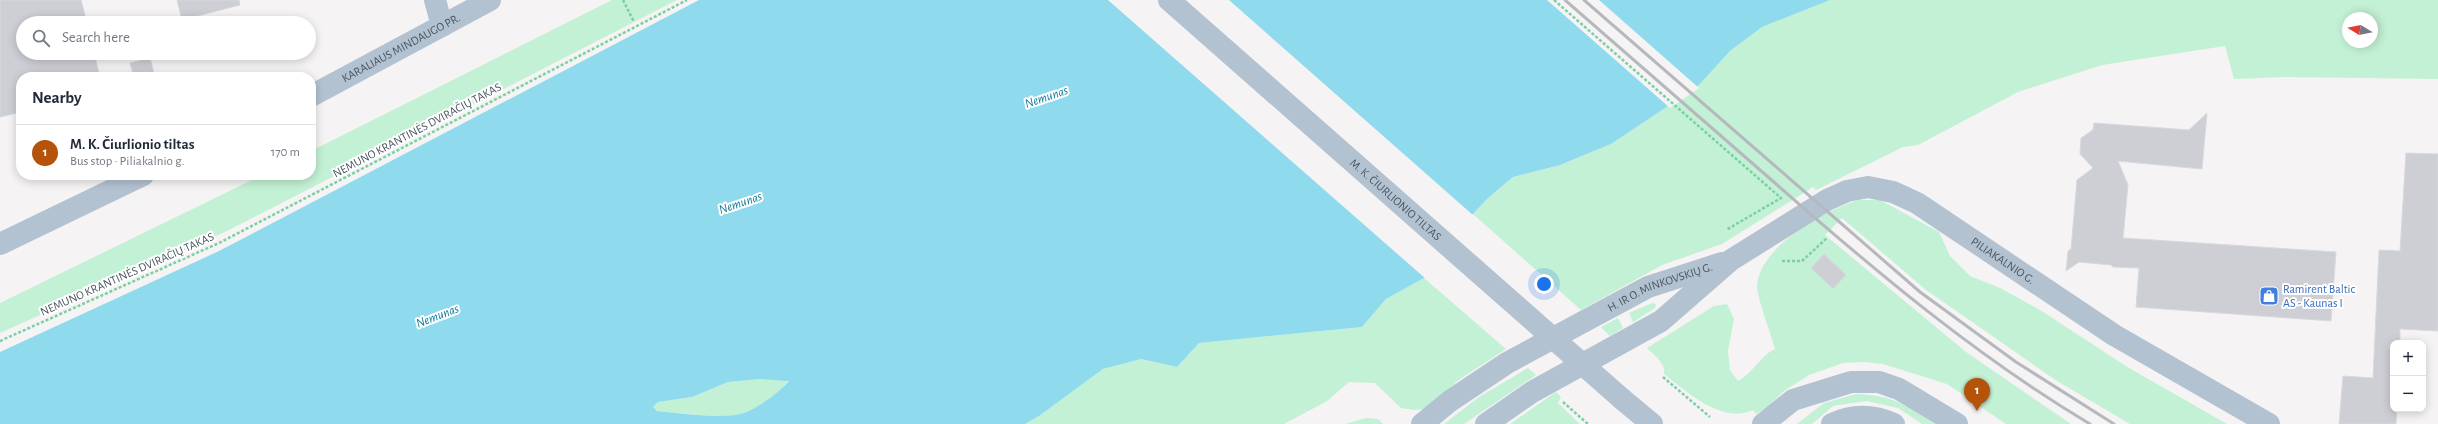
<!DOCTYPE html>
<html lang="en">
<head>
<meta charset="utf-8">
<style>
  body { margin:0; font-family:"Alegreya Sans",sans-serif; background:#f2f2f3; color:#1f2937 }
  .controls { position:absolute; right:12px; bottom:12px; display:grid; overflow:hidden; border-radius:8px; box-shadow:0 2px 10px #0003 }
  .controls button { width:36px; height:36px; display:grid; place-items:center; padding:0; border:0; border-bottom:1px solid #e0e1e3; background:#fff; color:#1f2937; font:20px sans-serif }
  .compass { position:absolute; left:2342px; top:12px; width:36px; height:36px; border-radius:50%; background:#fff; box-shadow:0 2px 10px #0003; rotate:280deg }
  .you { position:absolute; left:1544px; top:284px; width:14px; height:14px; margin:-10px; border:3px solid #fff; border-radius:50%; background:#1a73e8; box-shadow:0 0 0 6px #1a73e833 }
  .badge { display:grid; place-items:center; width:26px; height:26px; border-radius:50%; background:#b45309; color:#fff; font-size:13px; font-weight:700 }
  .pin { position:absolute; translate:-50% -33px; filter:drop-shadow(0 1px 2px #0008) }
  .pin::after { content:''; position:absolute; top:21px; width:14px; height:12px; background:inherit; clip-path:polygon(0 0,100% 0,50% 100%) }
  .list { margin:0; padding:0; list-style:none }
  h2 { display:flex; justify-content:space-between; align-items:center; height:52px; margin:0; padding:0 16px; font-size:17px }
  h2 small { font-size:13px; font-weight:400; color:#747a83 }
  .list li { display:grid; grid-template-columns:26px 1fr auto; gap:12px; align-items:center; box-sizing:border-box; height:56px; padding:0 16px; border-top:1px solid #e0e1e3 }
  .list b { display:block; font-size:15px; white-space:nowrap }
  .list p { margin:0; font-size:13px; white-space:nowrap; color:#747a83 }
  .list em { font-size:13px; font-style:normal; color:#747a83 }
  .icon { flex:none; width:22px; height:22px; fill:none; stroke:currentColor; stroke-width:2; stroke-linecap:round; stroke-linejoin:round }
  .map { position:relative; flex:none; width:2438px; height:424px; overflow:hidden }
  .search { position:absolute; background:#fff; box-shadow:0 2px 10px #0003; left:16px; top:16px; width:300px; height:44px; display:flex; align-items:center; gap:10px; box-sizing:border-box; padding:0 14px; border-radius:22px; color:#747a83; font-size:15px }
  .panel { position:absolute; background:#fff; box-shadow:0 2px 10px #0003; left:16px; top:72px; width:300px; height:108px; border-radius:16px }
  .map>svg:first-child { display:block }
</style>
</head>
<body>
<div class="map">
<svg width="2438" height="424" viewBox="0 0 2438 424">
  <rect width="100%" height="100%" fill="#f5f3f3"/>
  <!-- green -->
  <path fill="#c3f1d5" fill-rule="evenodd" d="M612 0H677L227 231 0 333V303L262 175H311V151Z
    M1830 0H2438V79L2285 77 2234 79 2225 46 2102 65 2018 92 1918 145 1903 147 1816 190 1813 187 1722 244 1662 265 1581 310 1473 214 1488 198 1513 177 1560 165 1611 144 1698 86 1730 51 1762 27ZM2348 18H2372V42H2348Z
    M1858 200H1880L1939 232 1950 256 1970 276 2000 288 2040 310 2129 368 2227 424H2130L2057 381 1926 290 1842 218 1825 235 1966 352 2071 424H2006L1947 384 1883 364 1863 362 1843 363 1809 375 1784 391 1765 409 1756 414 1753 410C1722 424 1688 393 1664 374 1666 363 1654 355 1647 348L1714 306 1727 304 1734 319 1728 351 1730 370 1738 381C1753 373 1761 355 1775 349 1772 337 1756 295 1757 285 1761 245 1825 211 1858 200Z
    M1424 278 1506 349 1460 379 1425 409 1414 410 1401 408 1375 383 1349 382 1327 401 1284 424H1025L1039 416 1103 369 1141 359 1177 367 1199 343 1362 327 1386 299Z
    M1652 303 1656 304 1655 308 1633 322 1629 313Z
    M1618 318 1623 328 1610 336 1601 327Z
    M1528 368 1536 375 1464 424H1444L1479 397Z
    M760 379 789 380C779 392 756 411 741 414 720 419 679 413 657 411L653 407 658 402 692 397 728 382Z
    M1556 392 1561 397 1558 403 1580 424H1510Z
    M1856 394C1894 396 1904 404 1935 424H1922L1898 408 1867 401 1833 406 1812 424H1797L1824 403Z
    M1366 418 1378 419 1383 424H1345Z"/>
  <!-- water -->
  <path fill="#90daee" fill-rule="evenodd" d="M699 0H1830L1762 27 1730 51 1698 86 1611 144 1560 165 1513 177 1488 198 1473 214 1424 278 1386 299 1362 327 1199 343 1177 367 1141 359 1103 369 1039 416 1025 424H0V352L219 251ZM760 379 789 381C779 392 755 411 740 414 717 419 680 413 657 411L653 407 658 402 692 397 728 382Z"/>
  <!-- pier -->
  <path fill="#f5f3f3" d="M1108 0H1229L1474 216 1426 279Z
    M1547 0H1599L1699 88 1670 108Z"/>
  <!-- building -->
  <path fill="#cdcfd5" stroke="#d7d9de" d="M0 0H81L87 23H23V53H94L100 77H21V112L0 117Z
    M177 0H239L240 5 182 20Z
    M150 58 155 77H134L130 63Z
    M2207 113 2202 169 2118 161 2128 185 2123 238 2336 252 2331 321 2136 307 2139 268 2113 267 2111 265 2079 262 2066 271 2068 251 2071 249 2077 180 2093 168 2080 154 2081 138 2093 130 2094 123 2189 130Z
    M2406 153 2438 154V331L2400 329V343H2393V409H2397L2396 424H2339L2343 376 2373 378 2379 250 2400 251Z
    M1824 254 1846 275 1833 289 1811 268Z"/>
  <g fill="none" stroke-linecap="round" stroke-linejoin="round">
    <!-- path -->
    <path stroke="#7ad0a6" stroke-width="2.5" stroke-dasharray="3 2" stroke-linecap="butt" d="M623 0 634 22
      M1554 0 1781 198 1726 230
      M1782 261H1802L1827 238
      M0 341 219 243 687 0
      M1663 377 1710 417
      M1563 402 1588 424"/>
    <!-- major -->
    <g stroke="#b3c2d1" stroke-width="22">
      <path d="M435 0 442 26"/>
      <path id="s1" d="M311 96 490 0"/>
      <path d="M0 244 143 175"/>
      <path d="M1622 399 1652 424"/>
      <path id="s2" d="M1422 424 1450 401 1507 363 1648 287 1722 263"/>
      <path id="s3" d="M1486 424 1532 392 1661 321 1731 260 1827 200 1847 191 1868 187 1893 192 1917 203 2114 335 2269 424"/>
      <path d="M1763 424 1793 400 1851 382H1879L1899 389 1957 424"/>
      <path d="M1832 424C1853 414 1874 415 1894 424"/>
    </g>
    <!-- rail -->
    <path stroke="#b5b8bd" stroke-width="3" d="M1565 0C1635 61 1705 122 1775 183 1874 270 1976 356 2090 424
      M1584 0 1920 292 2016 362 2114 424"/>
    <!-- major-bridge -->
    <path stroke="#b3c2d1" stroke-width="22" id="s4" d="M1169 0 1622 399"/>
  </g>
  <!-- icons -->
  <defs>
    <g id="shop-square" transform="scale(1)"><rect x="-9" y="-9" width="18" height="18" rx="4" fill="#3f7fe0" stroke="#fff"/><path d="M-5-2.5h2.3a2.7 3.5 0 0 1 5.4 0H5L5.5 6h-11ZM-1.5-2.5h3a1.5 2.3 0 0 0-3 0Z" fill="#fff"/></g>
  </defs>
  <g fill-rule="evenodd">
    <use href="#shop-square" x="2269" y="296"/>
  </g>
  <g text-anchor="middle" stroke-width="4" stroke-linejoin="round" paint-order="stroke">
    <!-- street labels -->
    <g font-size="12" fill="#4a5661" stroke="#fff">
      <text dy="4" stroke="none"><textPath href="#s1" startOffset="102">KARALIAUS MINDAUGO PR.</textPath></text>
      <text transform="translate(417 130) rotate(-28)" y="4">NEMUNO KRANTINĖS DVIRAČIŲ TAKAS</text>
      <text dy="4" stroke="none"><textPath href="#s4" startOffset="302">M. K. ČIURLIONIO TILTAS</textPath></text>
      <text dy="4" stroke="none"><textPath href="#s3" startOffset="608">PILIAKALNIO G.</textPath></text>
      <text transform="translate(127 274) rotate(-24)" y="4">NEMUNO KRANTINĖS DVIRAČIŲ TAKAS</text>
      <text dy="4" stroke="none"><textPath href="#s2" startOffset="276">H. IR O. MINKOVSKIŲ G.</textPath></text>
    </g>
    <!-- shop labels -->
    <g font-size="12" fill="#366cbe" stroke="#fff" text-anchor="start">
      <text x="2283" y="293">Ramirent Baltic<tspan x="2283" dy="14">AS - Kaunas I</tspan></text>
    </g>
    <!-- water labels -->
    <g font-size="13" font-style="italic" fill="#0c7c9b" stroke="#fff">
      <text transform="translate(1046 96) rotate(-19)" y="5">Nemunas</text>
      <text transform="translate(740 202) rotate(-19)" y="5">Nemunas</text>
      <text transform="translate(437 315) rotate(-21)" y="5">Nemunas</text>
    </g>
  </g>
</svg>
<div class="controls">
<button>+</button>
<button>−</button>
</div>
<svg class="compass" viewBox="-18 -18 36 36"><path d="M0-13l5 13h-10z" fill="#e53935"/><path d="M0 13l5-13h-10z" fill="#747a83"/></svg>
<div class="you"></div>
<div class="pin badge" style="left:1977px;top:411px">1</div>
<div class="search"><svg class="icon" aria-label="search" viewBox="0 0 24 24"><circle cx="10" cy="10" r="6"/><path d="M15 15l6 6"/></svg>Search here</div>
<section class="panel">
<h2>Nearby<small></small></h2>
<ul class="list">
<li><span class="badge">1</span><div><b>M. K. Čiurlionio tiltas</b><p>Bus stop · Piliakalnio g.</p></div><em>170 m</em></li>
</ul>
</section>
</div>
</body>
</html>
